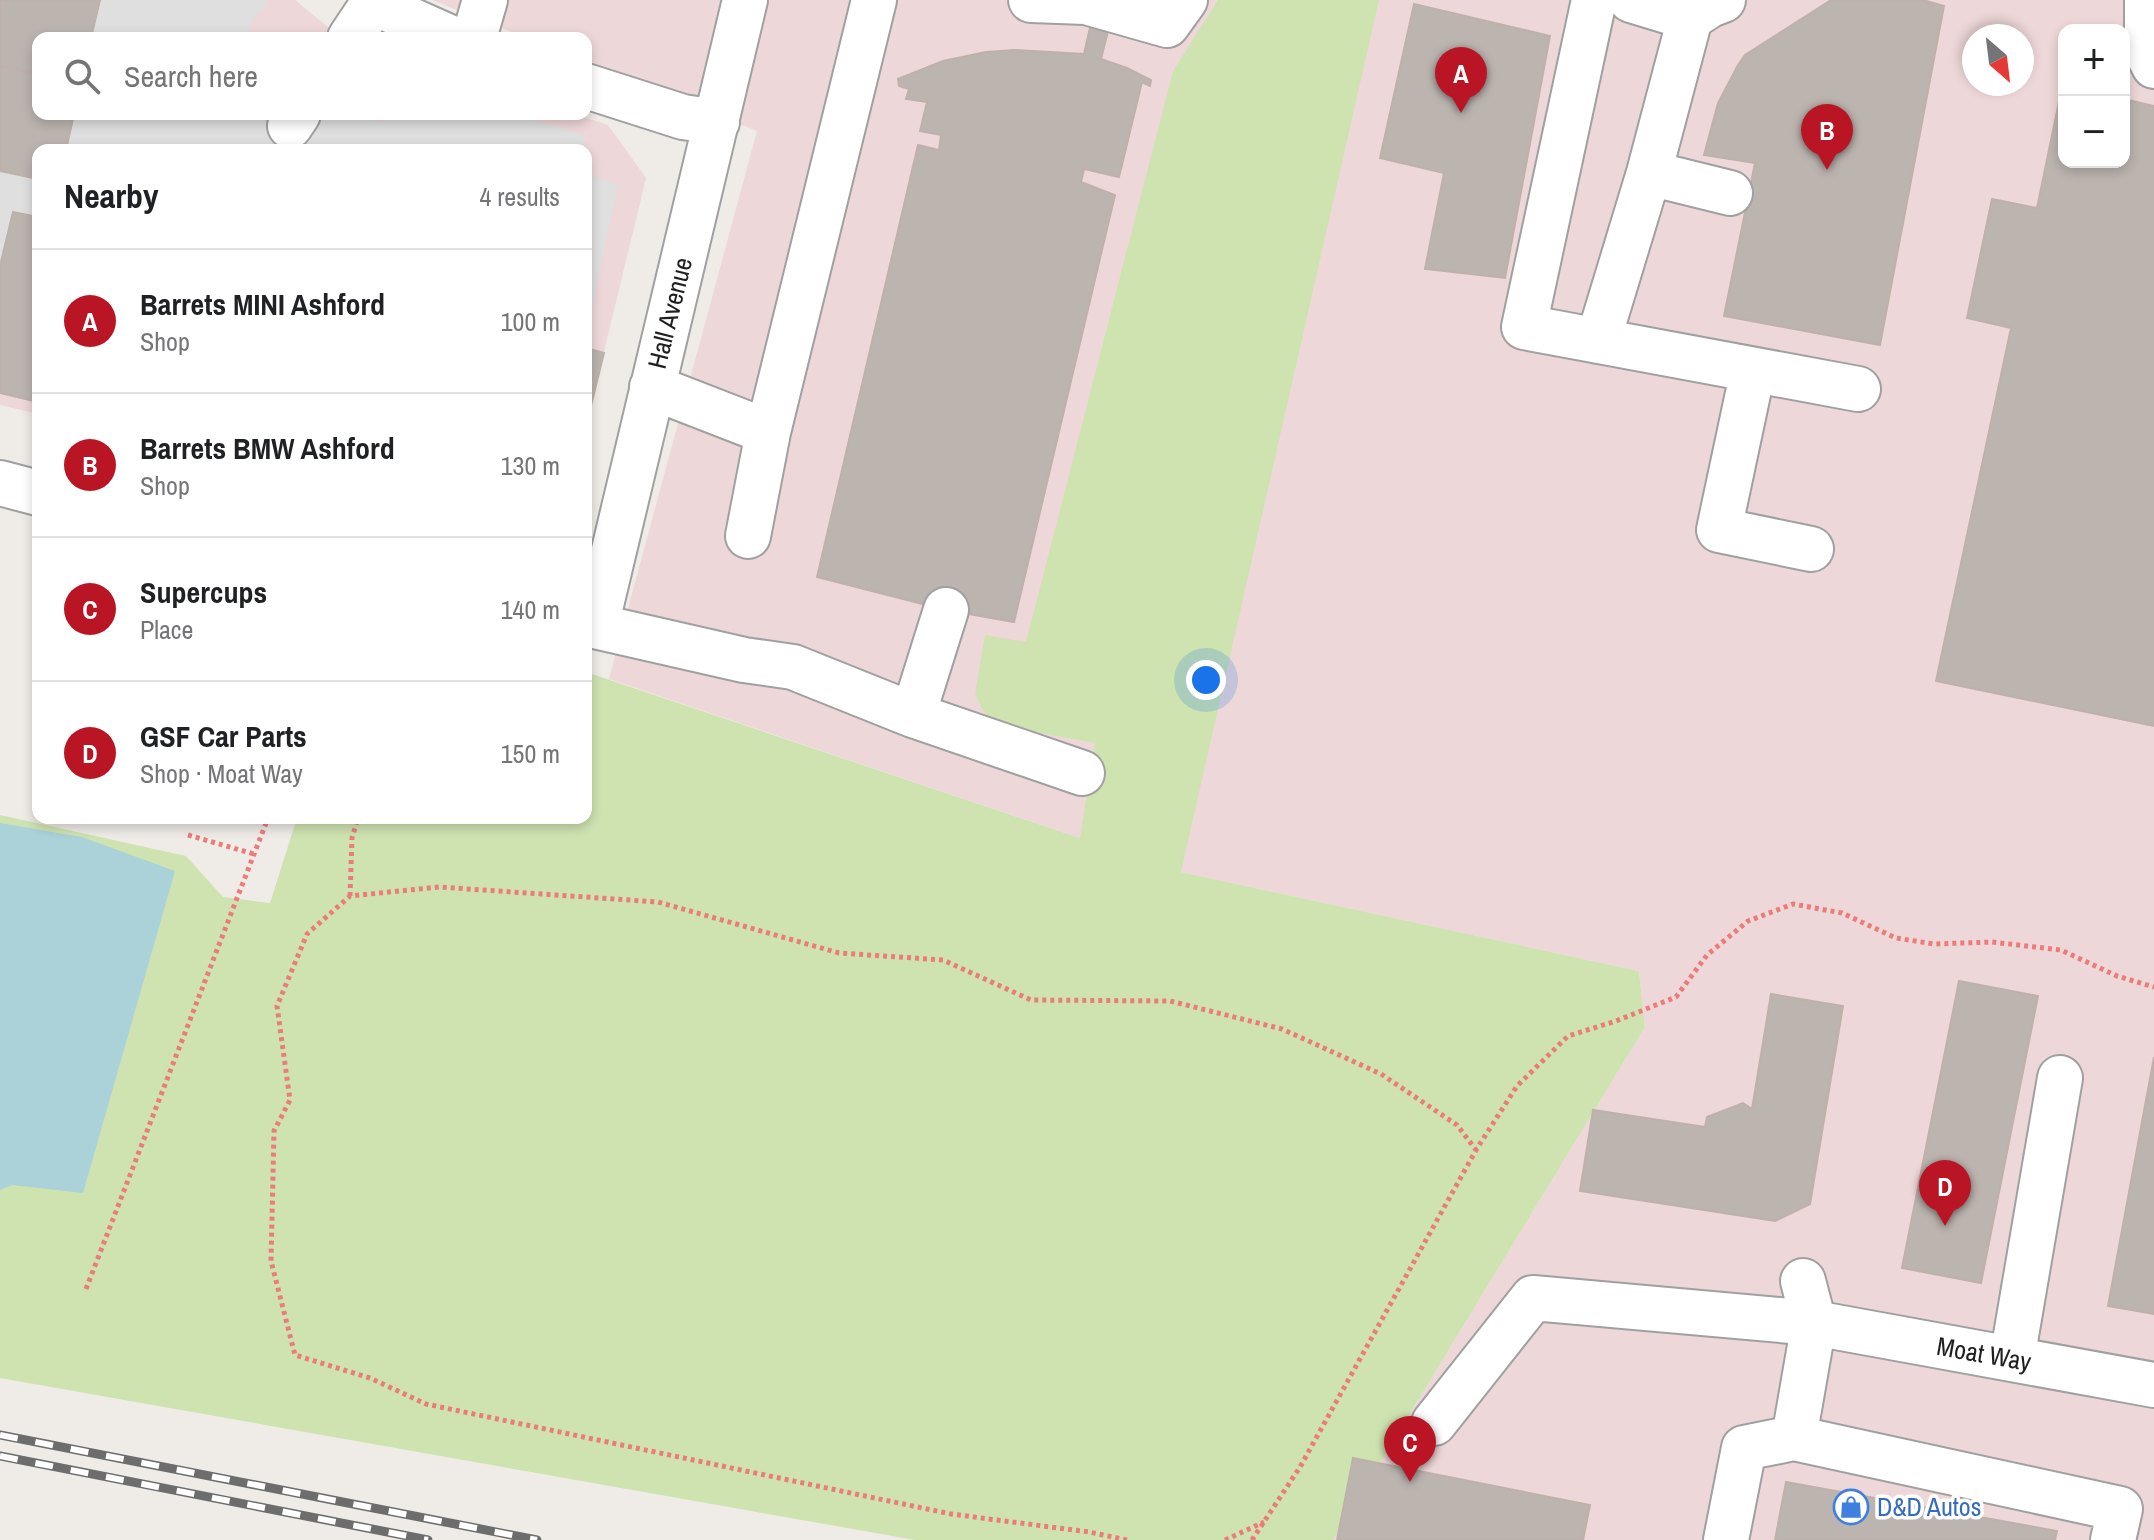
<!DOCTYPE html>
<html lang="en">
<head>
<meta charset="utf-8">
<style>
  body { margin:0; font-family:"Archivo Narrow",sans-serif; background:#f2f2f2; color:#202124 }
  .controls { position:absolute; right:24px; top:24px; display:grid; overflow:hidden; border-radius:16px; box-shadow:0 4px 12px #0003 }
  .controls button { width:72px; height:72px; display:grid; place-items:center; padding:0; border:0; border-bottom:2px solid #e0e0e0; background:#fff; color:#202124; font:40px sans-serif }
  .compass { position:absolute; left:1962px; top:24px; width:72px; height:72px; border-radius:50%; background:#fff; box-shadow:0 4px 12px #0003; rotate:152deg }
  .you { position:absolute; left:1206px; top:680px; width:28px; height:28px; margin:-20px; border:6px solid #fff; border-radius:50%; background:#1a73e8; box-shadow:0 0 0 12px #1a73e833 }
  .badge { display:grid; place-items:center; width:52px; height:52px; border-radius:50%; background:#b91524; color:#fff; font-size:26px; font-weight:700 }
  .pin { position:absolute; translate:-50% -66px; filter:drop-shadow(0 2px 4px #0008) }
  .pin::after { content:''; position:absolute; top:42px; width:28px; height:24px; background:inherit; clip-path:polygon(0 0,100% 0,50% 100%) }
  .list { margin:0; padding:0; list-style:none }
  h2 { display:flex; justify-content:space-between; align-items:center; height:104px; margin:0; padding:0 32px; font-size:34px }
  h2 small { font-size:26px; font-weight:400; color:#757577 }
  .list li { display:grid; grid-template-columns:52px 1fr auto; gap:24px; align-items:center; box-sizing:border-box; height:144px; padding:0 32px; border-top:2px solid #e0e0e0 }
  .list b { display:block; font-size:30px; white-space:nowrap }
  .list p { margin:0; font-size:26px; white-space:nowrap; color:#757577 }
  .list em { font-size:26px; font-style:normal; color:#757577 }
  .icon { flex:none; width:44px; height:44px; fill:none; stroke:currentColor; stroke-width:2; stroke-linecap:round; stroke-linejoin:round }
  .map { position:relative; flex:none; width:2154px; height:1540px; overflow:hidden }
  .search { position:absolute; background:#fff; box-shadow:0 4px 12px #0003; left:32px; top:32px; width:560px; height:88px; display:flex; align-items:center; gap:20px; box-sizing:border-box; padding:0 28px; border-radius:16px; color:#757577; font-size:30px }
  .panel { position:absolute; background:#fff; box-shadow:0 4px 12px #0003; left:32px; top:144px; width:560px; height:680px; border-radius:16px }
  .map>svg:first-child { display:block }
</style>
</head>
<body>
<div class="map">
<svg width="2154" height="1540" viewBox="0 0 2154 1540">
  <rect width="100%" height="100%" fill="#efebe6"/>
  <!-- commercial -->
  <path fill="#eed7d8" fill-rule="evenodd" d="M0 0H295L341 38H38V114H574L608 125 646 178 586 426V150H38V414L0 405Z
    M432 0H2154V1540H1333L1645 1027 1639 971 1181 872 609 679 757 131 586 62V38H527ZM2064 30H2124V162H2064ZM1974 36H2022V84H1974Z"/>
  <!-- grass -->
  <path fill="#cfe3b1" d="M1218 0H1379L1181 872 1639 971 1645 1027 1333 1540H915L0 1378V815L186 856 223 897 270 903 297 818H586V672L1080 838 1095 743 996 725 984 712 975 694 985 635 1026 642 1173 71Z"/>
  <!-- parking -->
  <path fill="#dfdfdf" d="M100 0H264L268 3 252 21 248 38H91Z
    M74 114H340L383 123 386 114H510L585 135 583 150H66Z
    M0 171 38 179V217L13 212 0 266Z
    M586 174 618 185 586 335Z"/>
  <!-- water -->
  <path fill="#abd2d8" d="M0 823 82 837 175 871 83 1193 12 1185 0 1190Z"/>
  <!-- building -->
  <path fill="#bcb4af" stroke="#bfb1aa" stroke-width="2" d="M0 0H100L91 38H38V74L0 66Z
    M1831 0H1923L1944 6 1880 345 1724 316 1755 163 1704 155 1718 103 1738 65 1745 55Z
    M1414 4 1550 36 1505 278 1425 269 1444 173 1380 158Z
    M1092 19 1110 23 1101 59 1127 68 1151 80 1150 86 1142 82 1119 177 1084 169 1081 182 1115 195 1014 622 946 610 817 577 918 145 939 150 941 135 920 131 927 102 906 99 909 89 899 86 898 79 943 61 986 52 1014 50 1084 54Z
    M0 66 38 74V114H74L66 150H38V179L0 171Z
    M2062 87H2064V162H2124V99L2154 106V726L1936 681 2011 328 1967 318 1992 199 2037 208Z
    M13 212 38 217V402L0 393V266Z
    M586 348 604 353 586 426Z
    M1959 981 2038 996 1981 1283 1902 1268Z
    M1771 994 1843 1006 1810 1204 1775 1221 1580 1191 1593 1110 1705 1127 1707 1117 1743 1103 1752 1109Z
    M2154 1057V1314L2108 1306Z
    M1353 1458 1590 1505 1583 1540H1337Z
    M1786 1482 2057 1531 2055 1540H1775Z"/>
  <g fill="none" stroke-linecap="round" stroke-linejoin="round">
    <!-- minor casing -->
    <g stroke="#a0a0a0" stroke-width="48">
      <path id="minor" d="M371 0 404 17 451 38
        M1031 0 1086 2 1167 25 1185 0
        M1594 0 1524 327 1858 389
        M2147 0V52L2154 66
        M1690 18 1710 5 1723 0
        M350 38 374 2
        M474 38 485 0
        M586 86 683 117 717 122
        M290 126 298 114
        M1649 173 1730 193
        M1598 341 1649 173 1690 18 1631 0
        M1753 370 1719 530 1811 549
        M652 387 768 432 874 0
        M0 483 38 493
        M748 536 768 432
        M586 624 744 660 793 667 913 715 1082 773
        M596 626 745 0
        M913 715 946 610
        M1803 1281 1814 1323 1794 1438 2120 1509 2113 1540
        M2012 1359 2060 1078
        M1434 1423 1533 1298 1814 1323 2154 1385
        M1726 1540 1744 1448 1794 1438"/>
    </g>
    <!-- path -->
    <path stroke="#ec7c7a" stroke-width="5" stroke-dasharray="4 4" stroke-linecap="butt" d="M188 835 254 854
      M350 896 352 838 358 818
      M86 1289 268 818
      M1127 1540 1089 1532 951 1514 426 1404 370 1378 295 1355 271 1261 274 1131 290 1100 277 1006 307 934 350 896 439 887 658 902 839 953 943 960 1031 1000 1170 1001 1282 1029 1381 1074 1457 1125 1476 1150
      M1225 1540 1264 1522
      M1252 1540 1300 1467 1476 1150 1517 1086 1568 1036 1616 1021 1676 997 1707 955 1748 921 1793 904 1842 913 1896 938 1934 944 1992 942 2061 950 2117 976 2154 987"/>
    <!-- minor -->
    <use href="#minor" stroke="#fff" stroke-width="44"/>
    <!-- rail casing -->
    <g stroke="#6d6d6d" stroke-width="9">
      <path id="rail" d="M0 1435 537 1540
        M0 1456 428 1540"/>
    </g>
    <!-- rail -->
    <use href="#rail" stroke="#fff" stroke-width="6" stroke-dasharray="18" stroke-linecap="butt"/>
  </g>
  <!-- icons -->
  <defs>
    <g id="shop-ring" transform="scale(1.8)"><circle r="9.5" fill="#fff" stroke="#3f7fe0" stroke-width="1.5"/><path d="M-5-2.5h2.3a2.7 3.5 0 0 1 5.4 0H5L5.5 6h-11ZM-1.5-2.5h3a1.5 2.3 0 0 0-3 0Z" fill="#3f7fe0"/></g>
  </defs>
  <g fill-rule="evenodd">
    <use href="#shop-ring" x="1851" y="1507"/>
  </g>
  <g text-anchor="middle" stroke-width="7" stroke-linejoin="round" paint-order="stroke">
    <!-- street labels -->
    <g font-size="26" fill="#1f1f1f" stroke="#fff">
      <text transform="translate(670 313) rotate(-76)" y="9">Hall Avenue</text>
      <text transform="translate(1984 1354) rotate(10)" y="9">Moat Way</text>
    </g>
    <!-- shop labels -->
    <g font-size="26" fill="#366cbe" stroke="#fff" text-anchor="start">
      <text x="1877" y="1516">D&amp;D Autos</text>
    </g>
  </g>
</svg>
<div class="controls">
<button>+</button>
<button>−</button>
</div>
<svg class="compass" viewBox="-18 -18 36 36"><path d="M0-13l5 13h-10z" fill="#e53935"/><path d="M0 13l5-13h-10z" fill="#757577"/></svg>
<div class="you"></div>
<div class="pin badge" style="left:1461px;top:113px">A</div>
<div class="pin badge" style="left:1827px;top:170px">B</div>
<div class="pin badge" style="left:1410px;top:1482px">C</div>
<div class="pin badge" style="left:1945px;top:1226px">D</div>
<div class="search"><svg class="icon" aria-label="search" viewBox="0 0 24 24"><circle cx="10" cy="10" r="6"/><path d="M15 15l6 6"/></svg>Search here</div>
<section class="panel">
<h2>Nearby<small>4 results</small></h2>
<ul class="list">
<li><span class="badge">A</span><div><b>Barrets MINI Ashford</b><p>Shop</p></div><em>100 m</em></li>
<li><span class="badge">B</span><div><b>Barrets BMW Ashford</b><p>Shop</p></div><em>130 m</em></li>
<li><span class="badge">C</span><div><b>Supercups</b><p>Place</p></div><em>140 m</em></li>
<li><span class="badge">D</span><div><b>GSF Car Parts</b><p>Shop · Moat Way</p></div><em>150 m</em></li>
</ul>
</section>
</div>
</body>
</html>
